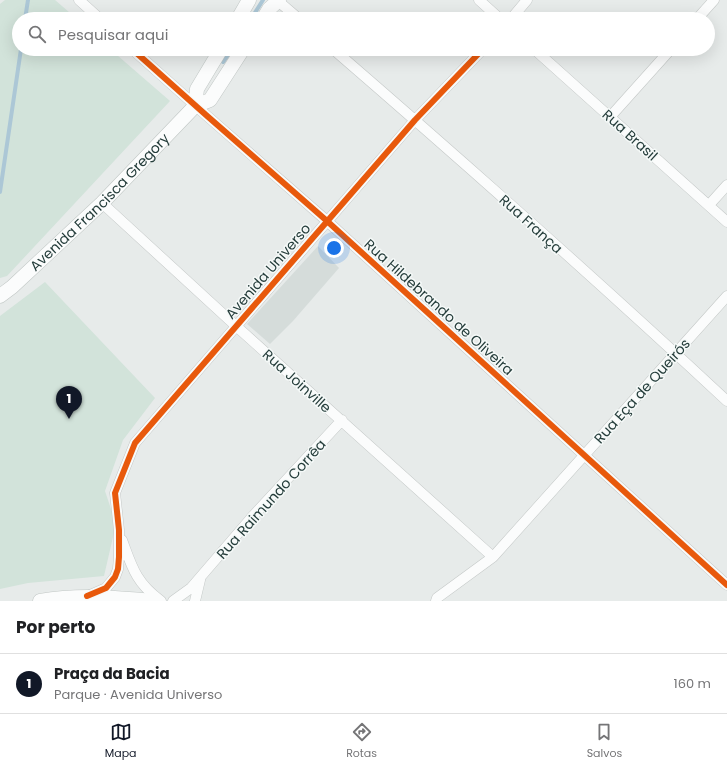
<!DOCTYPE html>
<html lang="pt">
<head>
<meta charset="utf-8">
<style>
  body { margin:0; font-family:Poppins,sans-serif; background:#f2f2f2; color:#202124 }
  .you { position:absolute; left:334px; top:248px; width:14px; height:14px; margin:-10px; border:3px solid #fff; border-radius:50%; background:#1a73e8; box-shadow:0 0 0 6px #1a73e833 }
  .badge { display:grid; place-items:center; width:26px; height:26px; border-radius:50%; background:#111827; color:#fff; font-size:13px; font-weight:700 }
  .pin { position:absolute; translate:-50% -33px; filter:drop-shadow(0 1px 2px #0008) }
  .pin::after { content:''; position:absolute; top:21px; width:14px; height:12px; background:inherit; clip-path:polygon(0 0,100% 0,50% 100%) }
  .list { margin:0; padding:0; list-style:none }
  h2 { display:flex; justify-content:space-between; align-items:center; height:52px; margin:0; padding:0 16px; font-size:17px }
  h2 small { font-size:13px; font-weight:400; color:#757577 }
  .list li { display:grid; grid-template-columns:26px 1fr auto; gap:12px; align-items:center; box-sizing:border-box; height:60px; padding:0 16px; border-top:1px solid #e0e0e0 }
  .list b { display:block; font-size:15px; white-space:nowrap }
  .list p { margin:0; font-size:13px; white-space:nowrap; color:#757577 }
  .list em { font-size:13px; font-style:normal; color:#757577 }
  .icon { flex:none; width:22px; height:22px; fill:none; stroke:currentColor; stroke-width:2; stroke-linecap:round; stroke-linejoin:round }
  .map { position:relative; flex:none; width:727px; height:601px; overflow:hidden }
  .search { position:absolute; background:#fff; box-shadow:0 4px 16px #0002; left:12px; right:12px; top:12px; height:44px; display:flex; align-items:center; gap:10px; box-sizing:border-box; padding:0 14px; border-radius:22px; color:#757577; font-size:15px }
  .sheet { height:112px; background:#fff }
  nav { display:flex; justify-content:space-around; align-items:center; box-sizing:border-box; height:56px; border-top:1px solid #e0e0e0; background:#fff; font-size:11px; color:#757577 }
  nav a { display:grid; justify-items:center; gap:2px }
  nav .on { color:#111827 }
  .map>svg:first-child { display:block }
</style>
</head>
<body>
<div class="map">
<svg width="727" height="601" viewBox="0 0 727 601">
  <rect width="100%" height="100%" fill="#e7ebea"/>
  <!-- built -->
  <path fill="#d5dcda" d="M318 246 339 268 293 321 270 344 247 324Z"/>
  <!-- green -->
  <path fill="#d2e3da" d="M5 0H55L77 19H19V49H110L170 101 7 276 0 278V4Z
    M45 282 155 398 123 440 105 491 116 524 104 576 28 583 0 589V316Z"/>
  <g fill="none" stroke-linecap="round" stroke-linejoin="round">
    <!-- stream -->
    <path stroke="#acc7d6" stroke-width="4" d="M25 19 28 0
      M251 19 263 0
      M223 62 232 49
      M0 192 21 49"/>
    <!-- street casing -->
    <g stroke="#c4c8c7" stroke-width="11">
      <path id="street" d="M79 0 100 19
        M479 0 500 19
        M278 1 299 19
        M511 19 527 0
        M697 19 714 0
        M132 49 206 115 327 221 727 585
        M333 49C466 164 598 281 727 401
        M534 49 727 222
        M610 117 671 49
        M102 203 236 326 493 557
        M709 205 727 185
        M122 540C132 567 136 583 161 601
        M90 595 106 588 115 577 118 569 119 557V530L115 493 135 443 415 120 483 49
        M173 601 191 588 252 517 342 420
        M195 601 200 580
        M436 601 437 598 493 557 727 296"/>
    </g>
    <!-- secondary casing -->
    <g stroke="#c1c7c5" stroke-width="15">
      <g id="secondary">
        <path d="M238 19 249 0"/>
        <path d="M263 19 269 9 279 0"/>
        <path d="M195 106 197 89 221 49"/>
        <path id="s1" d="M0 296 12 287 102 203 195 106 210 100 243 49"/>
        <path d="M40 601C80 594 117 598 156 601"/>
      </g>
    </g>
    <!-- street -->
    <use href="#street" stroke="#fbfcfc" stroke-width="10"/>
    <!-- secondary -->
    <use href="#secondary" stroke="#fbfcfc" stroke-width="14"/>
    <!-- cycleway casing -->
    <g stroke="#f5f9f8" stroke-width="8">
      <path id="cycleway" d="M132 49 206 115 327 221 727 585
        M87 596 106 588 115 577 118 569 119 557V530L115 493 135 443 415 120 483 49"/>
    </g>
    <!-- cycleway -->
    <use href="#cycleway" stroke="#e8590c" stroke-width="6"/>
  </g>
  <g text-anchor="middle" stroke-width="3" stroke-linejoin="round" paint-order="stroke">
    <!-- street labels -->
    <g font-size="14" fill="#253d3b" stroke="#f5f9f8">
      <text transform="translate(630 135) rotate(42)" y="5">Rua Brasil</text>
      <text dy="5" stroke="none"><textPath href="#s1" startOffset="137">Avenida Francisca Gregory</textPath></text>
      <text transform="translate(531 224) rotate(42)" y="5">Rua França</text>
      <text transform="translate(268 271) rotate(-49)" y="5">Avenida Universo</text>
      <text transform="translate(439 307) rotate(42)" y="5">Rua Hildebrando de Oliveira</text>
      <text transform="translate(297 381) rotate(42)" y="5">Rua Joinville</text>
      <text transform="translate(642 391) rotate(-48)" y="5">Rua Eça de Queirós</text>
      <text transform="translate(271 499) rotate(-48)" y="5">Rua Raimundo Corrêa</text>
    </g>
  </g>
</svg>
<div class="you"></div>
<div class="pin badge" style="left:69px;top:419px">1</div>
<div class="search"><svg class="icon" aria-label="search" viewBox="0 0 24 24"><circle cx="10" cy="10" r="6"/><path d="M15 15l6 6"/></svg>Pesquisar aqui</div>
</div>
<section class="sheet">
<h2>Por perto<small></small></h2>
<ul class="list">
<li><span class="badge">1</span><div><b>Praça da Bacia</b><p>Parque · Avenida Universo</p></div><em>160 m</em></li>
</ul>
</section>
<nav>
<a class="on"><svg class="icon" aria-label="map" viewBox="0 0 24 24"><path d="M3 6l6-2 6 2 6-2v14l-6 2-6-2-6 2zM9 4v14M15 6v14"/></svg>Mapa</a>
<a><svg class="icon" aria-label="directions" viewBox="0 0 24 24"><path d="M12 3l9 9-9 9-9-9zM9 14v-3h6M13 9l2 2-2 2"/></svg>Rotas</a>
<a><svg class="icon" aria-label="saved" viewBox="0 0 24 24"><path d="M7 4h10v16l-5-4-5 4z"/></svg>Salvos</a>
</nav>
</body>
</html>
